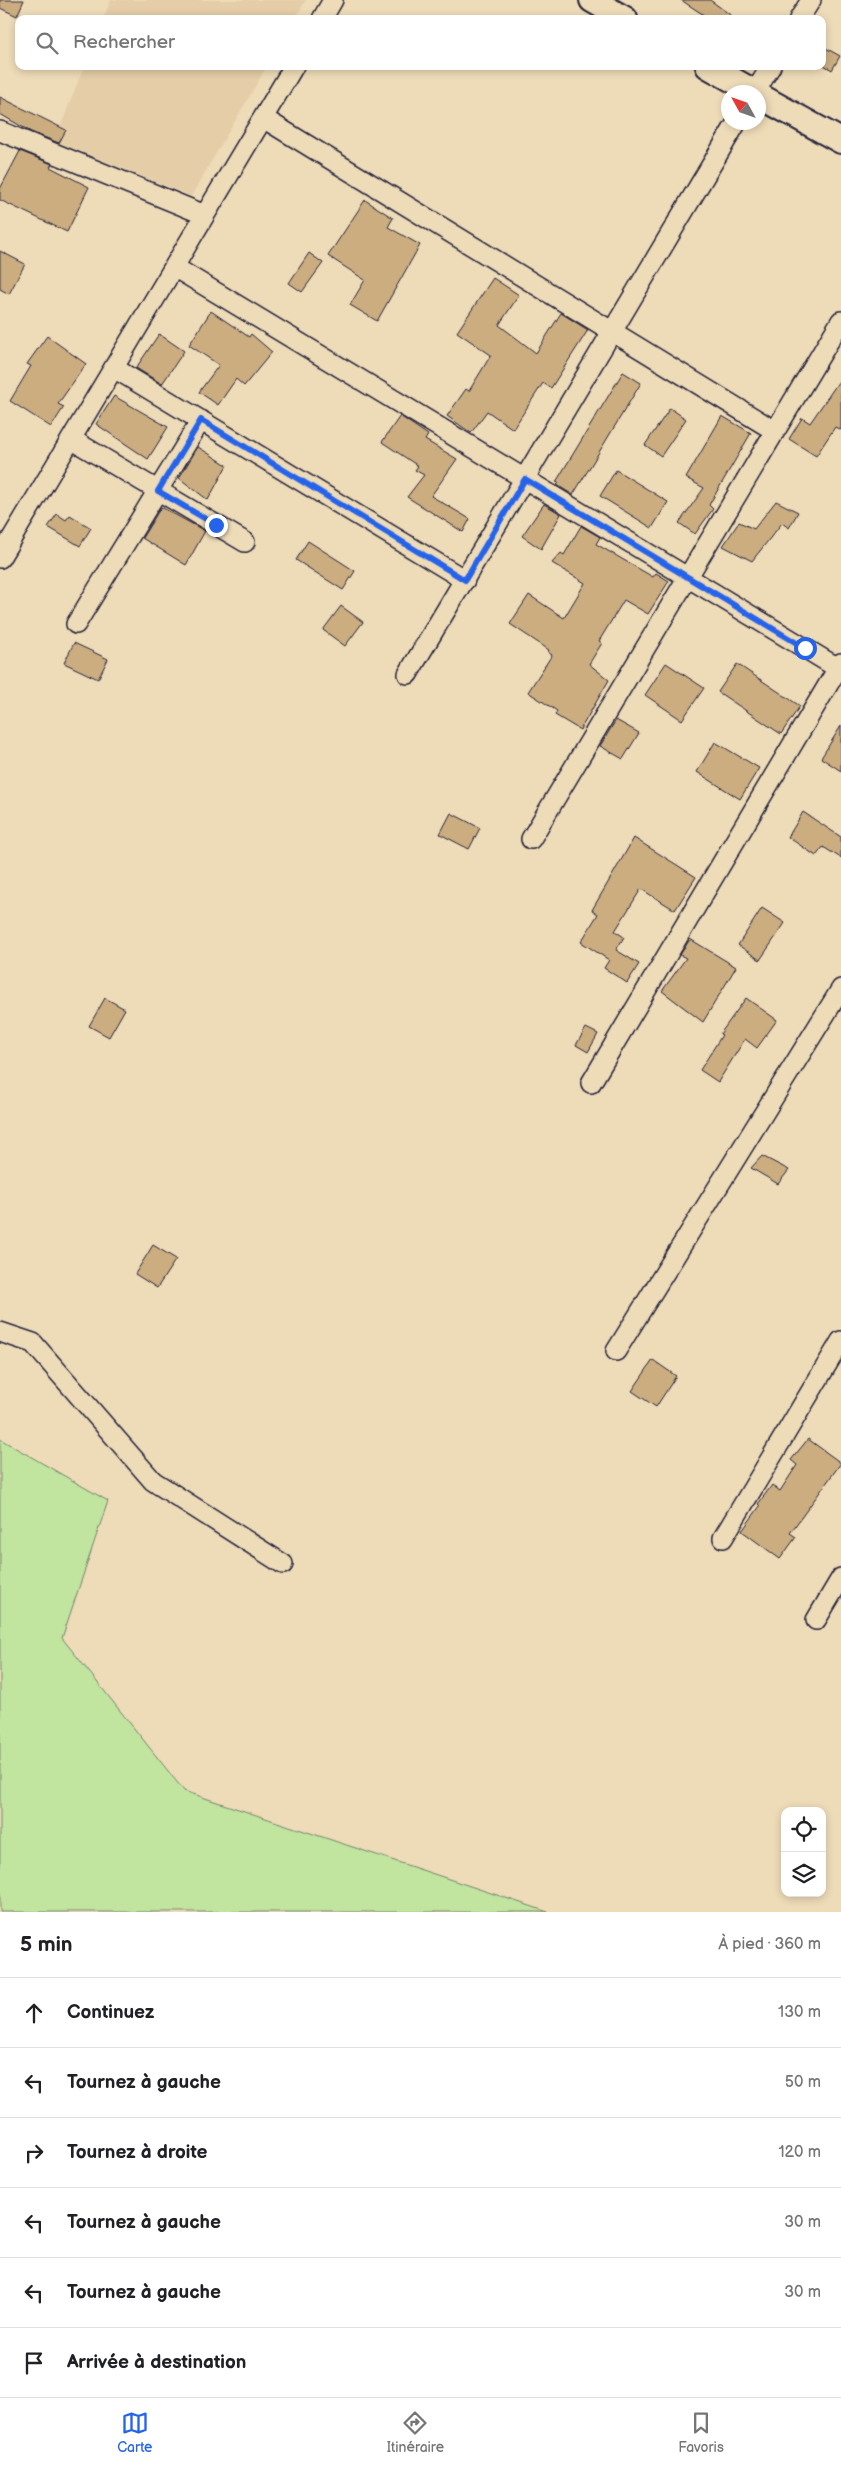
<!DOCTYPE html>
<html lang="fr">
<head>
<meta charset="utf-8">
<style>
  body { margin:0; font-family:"Balsamiq Sans",sans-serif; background:#f2f2f2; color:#202124 }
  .controls { position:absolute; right:15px; bottom:15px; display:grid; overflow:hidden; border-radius:10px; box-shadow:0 2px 8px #0003 }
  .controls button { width:45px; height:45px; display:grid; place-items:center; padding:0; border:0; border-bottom:1px solid #e0e0e0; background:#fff; color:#202124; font:25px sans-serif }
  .compass { position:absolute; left:721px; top:85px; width:45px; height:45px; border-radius:50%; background:#fff; box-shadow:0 2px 8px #0003; rotate:310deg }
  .stop { position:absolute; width:15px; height:15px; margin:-11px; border:4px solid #2563eb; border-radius:50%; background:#fff }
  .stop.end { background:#2563eb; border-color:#fff; box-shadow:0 1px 5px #0008 }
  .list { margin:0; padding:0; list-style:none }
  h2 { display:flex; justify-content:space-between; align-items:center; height:65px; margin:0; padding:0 20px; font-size:21px }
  h2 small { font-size:16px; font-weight:400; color:#757577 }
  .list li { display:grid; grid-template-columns:32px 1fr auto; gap:15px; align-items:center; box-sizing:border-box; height:70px; padding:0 20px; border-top:1px solid #e0e0e0 }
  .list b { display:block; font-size:19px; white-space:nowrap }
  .list em { font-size:16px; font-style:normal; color:#757577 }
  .icon { flex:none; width:28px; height:28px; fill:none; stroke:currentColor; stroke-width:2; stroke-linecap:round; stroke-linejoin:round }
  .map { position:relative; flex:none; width:841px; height:1912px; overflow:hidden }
  .search { position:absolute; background:#fff; box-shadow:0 2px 8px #0003; left:15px; right:15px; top:15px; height:55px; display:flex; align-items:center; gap:12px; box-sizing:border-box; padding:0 18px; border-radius:10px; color:#757577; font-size:19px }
  .sheet { height:485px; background:#fff }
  nav { display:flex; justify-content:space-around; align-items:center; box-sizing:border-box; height:70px; border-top:1px solid #e0e0e0; background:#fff; font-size:14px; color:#757577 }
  nav a { display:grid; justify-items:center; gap:2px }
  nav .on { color:#2563eb }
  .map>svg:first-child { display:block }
</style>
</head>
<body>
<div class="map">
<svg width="841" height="1912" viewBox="0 0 841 1912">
  <rect width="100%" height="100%" fill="#eedbb8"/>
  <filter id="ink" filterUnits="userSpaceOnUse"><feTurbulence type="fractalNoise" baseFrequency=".02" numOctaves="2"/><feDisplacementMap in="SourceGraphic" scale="10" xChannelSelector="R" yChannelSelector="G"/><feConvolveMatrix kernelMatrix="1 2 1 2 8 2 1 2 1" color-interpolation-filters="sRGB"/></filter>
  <g filter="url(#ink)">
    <!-- built -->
    <path fill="#e4cda7" d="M111 0H306L295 19H103Z
      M84 66H267L191 196 55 141Z"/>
    <!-- green -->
    <path fill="#c1e59f" stroke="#72846d" d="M0 1439 108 1501 62 1638 184 1791 548 1912H0Z"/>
    <!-- building -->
    <path fill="#cbad80" stroke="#22223b" d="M0 0H24L17 16 0 8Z
      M681 0H710L736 19H710Z
      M822 46 840 56 832 70 822 64Z
      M0 97 66 130 59 143 31 132 0 114Z
      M20 151 52 164 50 167 89 187 67 232 0 200V189Z
      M365 200 393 218 388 227 420 245 377 321 350 305 365 280 328 256Z
      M0 251 25 264 9 294 0 289Z
      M309 253 323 263 302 292 289 283Z
      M493 278 519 295 499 325 536 353 561 313 588 330 551 388 543 383 513 429 487 411 471 433 447 416 466 389 469 391 491 355 457 332Z
      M211 311 249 337 251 334 272 352 244 386 236 379 218 405 199 392 219 365 189 345Z
      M159 334 184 351 162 384 136 368Z
      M47 336 86 364 58 404 64 407 51 427 10 401 31 366 27 364Z
      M623 372 641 383 573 495 557 485 559 483 556 482Z
      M841 378V430L835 427 816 456 789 439 802 418 810 423Z
      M114 396 168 427 148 459 96 424Z
      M670 408 686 419 661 456 645 445Z
      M400 416 428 435 425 440 457 459 431 496 470 519 463 532 407 497 424 475 415 470 418 466 382 442Z
      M722 416 751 433 709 505 713 509 695 534 679 523 704 488 686 478Z
      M198 447 227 465 208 500 179 478Z
      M616 470 668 502 652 528 600 496Z
      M776 501 798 512 789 528 782 523 752 561 723 546 739 522 754 529Z
      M544 504 561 514 541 549 522 536Z
      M161 507 205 531 186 565 142 538Z
      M57 514 66 520 70 515 91 528 80 546 48 527Z
      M581 526 600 537 596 544 653 577 656 573 669 581 648 614 624 600 599 641 602 643 589 664 609 680 580 730 555 715 557 711 528 692 552 655 548 652 549 650 510 624 529 595 564 618 585 583 552 563 561 553 564 555Z
      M308 541 355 571 343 590 296 560Z
      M341 606 363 622 345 646 323 630Z
      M74 643 108 659 98 679 64 663Z
      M666 663 704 688 682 720 645 695Z
      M737 664 800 706 781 734 718 692Z
      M616 720 639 733 623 759 600 746Z
      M841 726V771L821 758Z
      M715 742 759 768 740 799 697 772Z
      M803 812 841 837V858L823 847 816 856 788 837Z
      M451 813 480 828 469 849 440 834Z
      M634 838 696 877 675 910 641 889 615 931 624 937 616 950 639 964 627 983 604 968 609 960 581 942 598 914 592 910Z
      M762 908 785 923 760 960 738 945Z
      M690 939 736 967 703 1022 662 991 686 958 680 955Z
      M105 998 125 1009 109 1037 89 1026Z
      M746 998 777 1020 757 1048 745 1039 718 1082 700 1070 722 1035 720 1034Z
      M586 1028 598 1034 588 1052 576 1045Z
      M762 1156 789 1170 778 1184 751 1168Z
      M153 1245 176 1259 157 1288 135 1274Z
      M653 1360 676 1376 656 1407 632 1391Z
      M808 1439 841 1463 790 1533 796 1537 780 1559 742 1531 760 1506 758 1504 772 1485 780 1491 797 1465 791 1460Z"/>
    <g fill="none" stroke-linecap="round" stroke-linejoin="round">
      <!-- minor casing -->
      <g stroke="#22223b" stroke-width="22">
        <path id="minor" d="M322 19 333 0
          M799 19 811 0
          M755 92 771 66
          M263 118 775 431
          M0 131 205 215
          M174 267 841 670
          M114 368 465 580
          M71 439 245 542
          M0 558 294 66
          M76 624 201 420
          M408 674 737 122
          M531 839 841 321
          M591 1083 841 663
          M0 1332 33 1343 153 1481 283 1564
          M616 1351 841 989
          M723 1538 841 1341
          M816 1620 841 1578"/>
      </g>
      <!-- tertiary casing -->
      <g stroke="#22223b" stroke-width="28">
        <path id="tertiary" d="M592 0 625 19
          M708 66 754 92
          M758 95 841 141"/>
      </g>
      <!-- minor -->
      <use href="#minor" stroke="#eedbb8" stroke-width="19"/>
      <!-- tertiary -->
      <use href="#tertiary" stroke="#eedbb8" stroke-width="24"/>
    </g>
  </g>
  <g fill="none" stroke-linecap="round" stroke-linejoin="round" filter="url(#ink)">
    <!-- route -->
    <path stroke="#2563eb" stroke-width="6" d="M216 525 158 491 201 420 465 580 525 479 805 648"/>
  </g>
</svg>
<div class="controls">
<button><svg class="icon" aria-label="locate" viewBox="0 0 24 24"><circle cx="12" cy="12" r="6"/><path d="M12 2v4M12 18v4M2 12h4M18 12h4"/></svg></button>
<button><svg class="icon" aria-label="layers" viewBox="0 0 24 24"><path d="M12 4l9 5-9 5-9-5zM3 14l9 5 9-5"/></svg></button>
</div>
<svg class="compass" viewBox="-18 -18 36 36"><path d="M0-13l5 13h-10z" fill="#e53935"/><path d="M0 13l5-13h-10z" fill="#757577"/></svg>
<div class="stop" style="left:805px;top:648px"></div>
<div class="stop end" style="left:216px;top:525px"></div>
<div class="search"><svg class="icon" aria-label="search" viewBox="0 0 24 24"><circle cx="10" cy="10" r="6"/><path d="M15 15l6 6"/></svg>Rechercher</div>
</div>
<section class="sheet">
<h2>5 min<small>À pied · 360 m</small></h2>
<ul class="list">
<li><svg class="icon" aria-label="ahead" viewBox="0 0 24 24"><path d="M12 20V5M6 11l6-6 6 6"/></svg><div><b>Continuez</b></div><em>130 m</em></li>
<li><svg class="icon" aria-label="left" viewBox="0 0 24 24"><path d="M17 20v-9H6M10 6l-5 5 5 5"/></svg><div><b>Tournez à gauche</b></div><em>50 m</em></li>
<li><svg class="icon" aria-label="right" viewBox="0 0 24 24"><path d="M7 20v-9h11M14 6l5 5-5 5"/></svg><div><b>Tournez à droite</b></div><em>120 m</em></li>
<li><svg class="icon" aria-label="left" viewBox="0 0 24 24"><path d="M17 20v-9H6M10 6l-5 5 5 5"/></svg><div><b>Tournez à gauche</b></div><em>30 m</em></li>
<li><svg class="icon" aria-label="left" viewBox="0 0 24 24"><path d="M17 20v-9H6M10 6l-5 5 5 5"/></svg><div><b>Tournez à gauche</b></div><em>30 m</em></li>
<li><svg class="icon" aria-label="arrive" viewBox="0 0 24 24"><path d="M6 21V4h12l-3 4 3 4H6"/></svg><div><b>Arrivée à destination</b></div></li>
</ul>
</section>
<nav>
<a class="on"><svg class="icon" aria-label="map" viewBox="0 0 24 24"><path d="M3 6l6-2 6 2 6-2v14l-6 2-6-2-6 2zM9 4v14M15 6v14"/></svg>Carte</a>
<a><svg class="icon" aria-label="directions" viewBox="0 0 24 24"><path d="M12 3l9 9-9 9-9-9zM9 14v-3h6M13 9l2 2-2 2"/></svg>Itinéraire</a>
<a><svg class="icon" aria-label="saved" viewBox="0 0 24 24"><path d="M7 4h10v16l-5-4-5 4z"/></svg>Favoris</a>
</nav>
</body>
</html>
